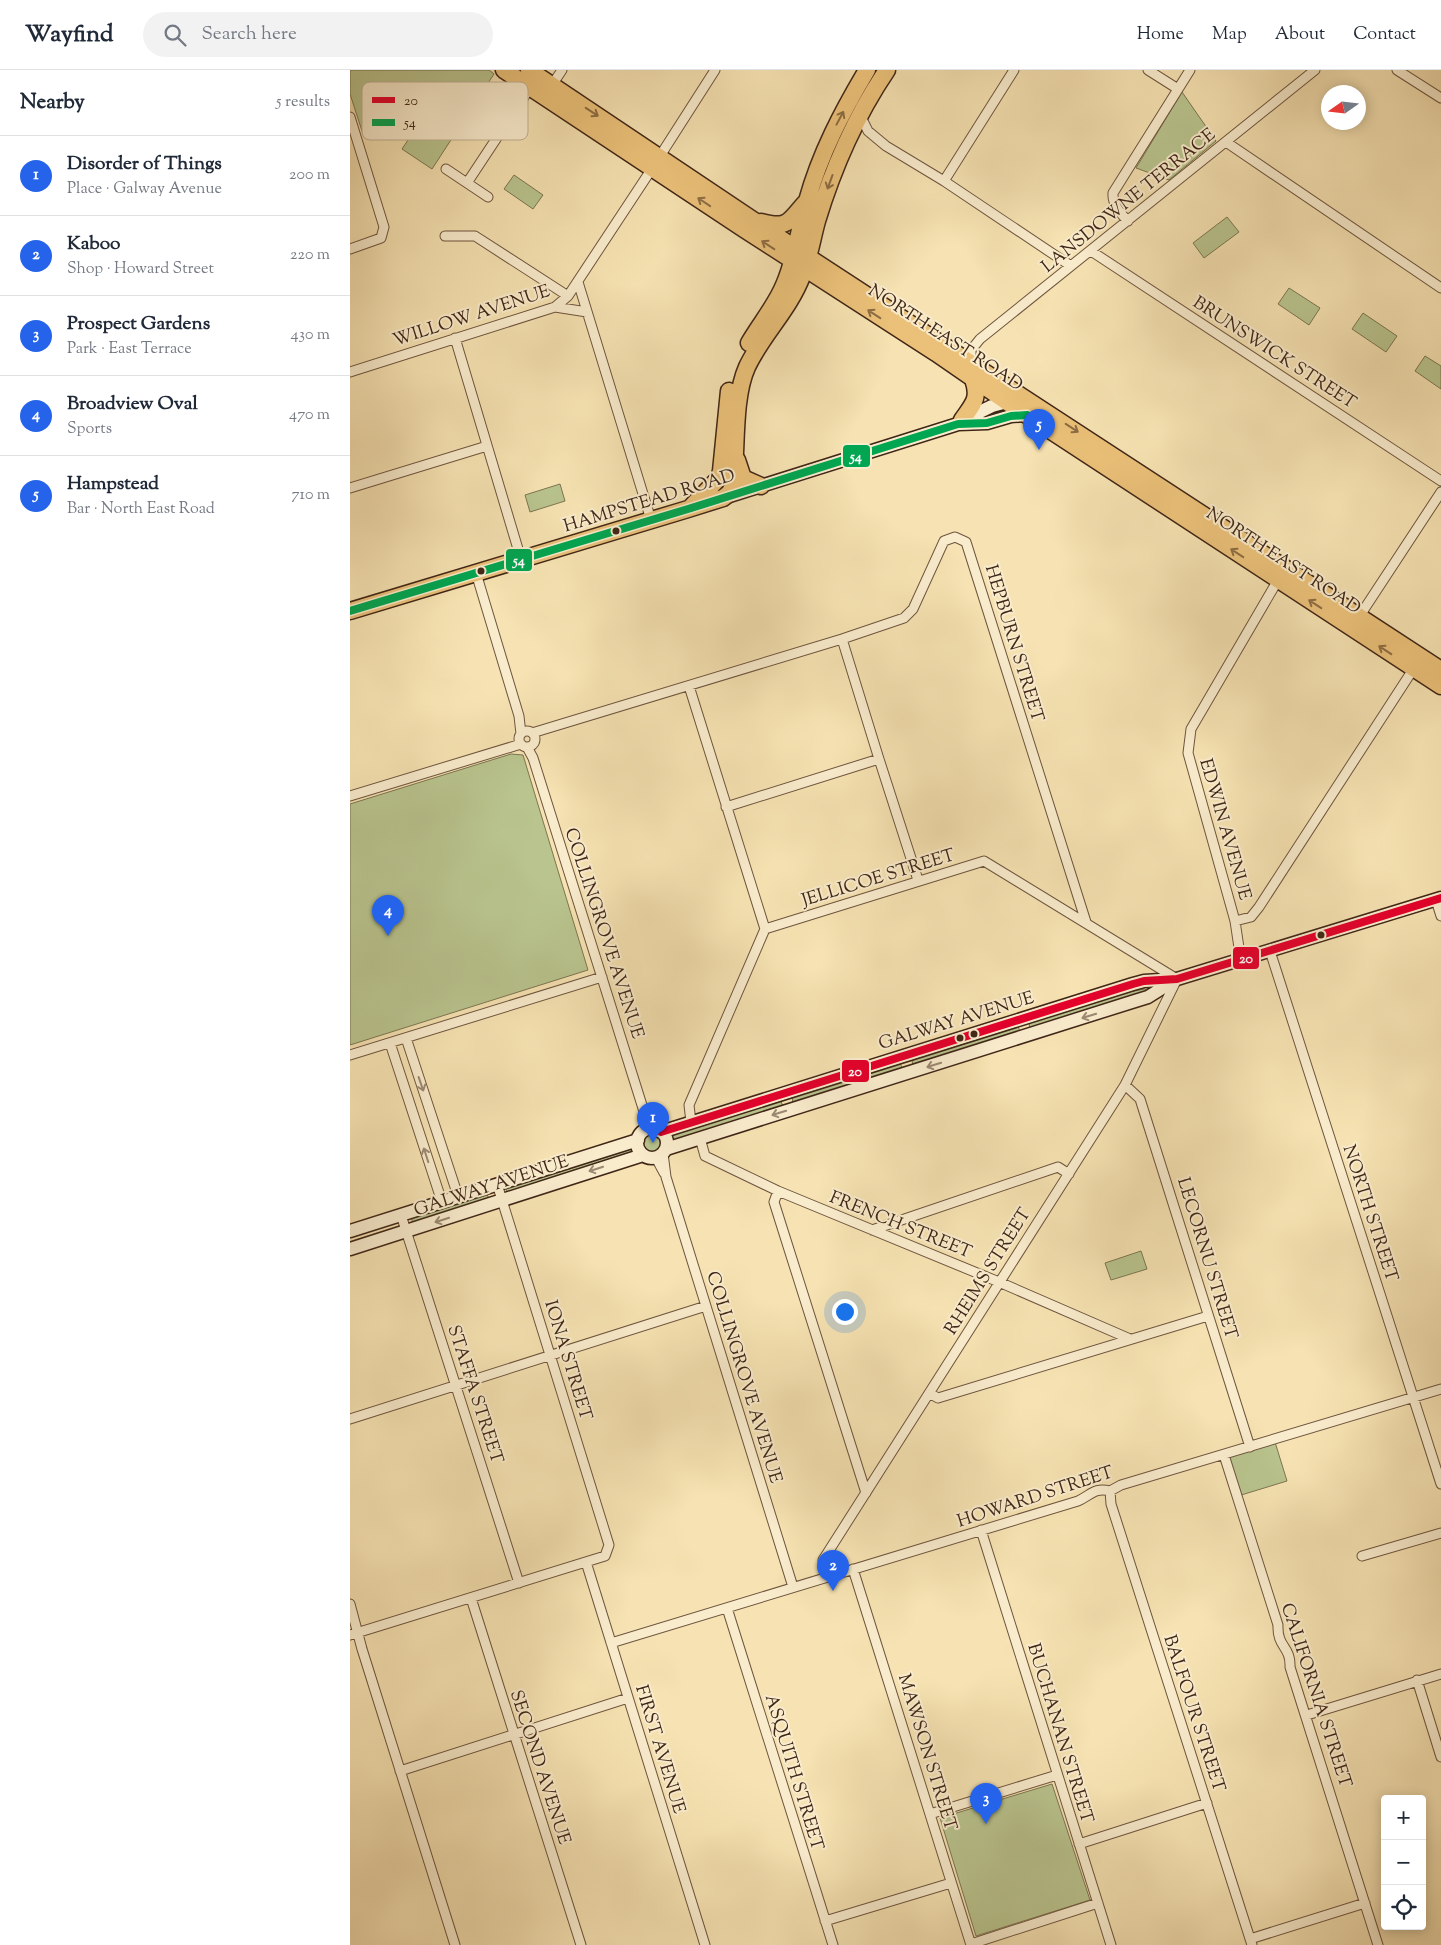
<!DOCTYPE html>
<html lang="en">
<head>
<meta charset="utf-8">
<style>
  body { margin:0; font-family:"Sorts Mill Goudy",serif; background:#f2f2f3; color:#1f2937 }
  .controls { position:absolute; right:15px; bottom:15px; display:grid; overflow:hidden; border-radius:5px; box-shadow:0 2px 12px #0003 }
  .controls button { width:45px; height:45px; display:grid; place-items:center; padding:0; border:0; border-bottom:1px solid #e0e1e3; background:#fff; color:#1f2937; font:25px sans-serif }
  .compass { position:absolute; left:971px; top:15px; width:45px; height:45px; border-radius:50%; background:#fff; box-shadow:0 2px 12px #0003; rotate:256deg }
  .you { position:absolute; left:494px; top:1241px; width:18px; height:18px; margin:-12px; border:4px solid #fff; border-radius:50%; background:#1a73e8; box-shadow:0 0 0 8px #1a73e833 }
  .badge { display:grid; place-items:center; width:32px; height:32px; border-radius:50%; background:#2563eb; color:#fff; font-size:16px; font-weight:700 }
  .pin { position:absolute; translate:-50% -41px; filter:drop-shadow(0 1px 2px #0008) }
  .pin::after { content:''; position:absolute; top:26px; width:18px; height:15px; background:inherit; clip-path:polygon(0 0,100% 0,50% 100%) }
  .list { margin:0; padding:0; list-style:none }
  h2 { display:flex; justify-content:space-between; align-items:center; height:65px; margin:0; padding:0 20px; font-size:21px }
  h2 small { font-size:16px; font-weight:400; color:#747a83 }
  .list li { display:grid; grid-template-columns:32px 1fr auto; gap:15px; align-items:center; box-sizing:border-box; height:80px; padding:0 20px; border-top:1px solid #e0e1e3 }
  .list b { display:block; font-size:19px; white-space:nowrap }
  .list p { margin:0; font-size:16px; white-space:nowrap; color:#747a83 }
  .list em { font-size:16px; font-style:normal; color:#747a83 }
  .icon { flex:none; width:28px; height:28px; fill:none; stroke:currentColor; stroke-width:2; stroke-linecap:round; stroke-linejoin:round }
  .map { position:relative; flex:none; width:1091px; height:1875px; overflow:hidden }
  header { display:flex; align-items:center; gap:30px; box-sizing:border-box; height:70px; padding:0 25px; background:#fff; border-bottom:1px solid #e0e1e3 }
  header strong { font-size:24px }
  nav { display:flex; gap:28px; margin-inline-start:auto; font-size:18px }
  .search { width:350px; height:45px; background:#f2f2f3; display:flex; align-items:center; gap:12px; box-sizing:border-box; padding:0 18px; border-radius:28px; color:#747a83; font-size:19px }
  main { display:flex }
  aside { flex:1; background:#fff }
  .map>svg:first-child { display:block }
</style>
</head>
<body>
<header>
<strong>Wayfind</strong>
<div class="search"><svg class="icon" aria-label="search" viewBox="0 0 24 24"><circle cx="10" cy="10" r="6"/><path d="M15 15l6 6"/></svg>Search here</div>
<nav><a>Home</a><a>Map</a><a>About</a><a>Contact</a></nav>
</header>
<main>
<aside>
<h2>Nearby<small>5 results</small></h2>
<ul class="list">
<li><span class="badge">1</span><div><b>Disorder of Things</b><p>Place · Galway Avenue</p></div><em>200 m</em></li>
<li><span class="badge">2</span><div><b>Kaboo</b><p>Shop · Howard Street</p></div><em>220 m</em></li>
<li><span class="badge">3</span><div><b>Prospect Gardens</b><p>Park · East Terrace</p></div><em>430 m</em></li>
<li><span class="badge">4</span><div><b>Broadview Oval</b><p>Sports</p></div><em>470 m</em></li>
<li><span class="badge">5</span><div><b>Hampstead</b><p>Bar · North East Road</p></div><em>710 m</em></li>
</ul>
</aside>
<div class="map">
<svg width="1091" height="1875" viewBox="0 0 1091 1875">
  <rect width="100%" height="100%" fill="#f6e2b2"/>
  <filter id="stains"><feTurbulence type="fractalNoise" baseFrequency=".004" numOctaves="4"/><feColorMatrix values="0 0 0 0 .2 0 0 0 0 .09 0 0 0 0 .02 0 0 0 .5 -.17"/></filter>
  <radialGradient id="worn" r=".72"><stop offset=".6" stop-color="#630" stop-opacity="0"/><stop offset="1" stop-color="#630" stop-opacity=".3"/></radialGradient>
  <!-- green -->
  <path fill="#b9c48e" stroke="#7c7552" d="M0 0H139L144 4 82 99 52 79 62 64 54 58 55 55 48 50 42 57 14 67 0 24Z
    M832 22 866 71 819 110 786 98Z
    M164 105 193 125 183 139 154 119Z
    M877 147 889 162 854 188 843 173Z
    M939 218 970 238 959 255 928 234Z
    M1013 243 1047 266 1036 282 1002 259Z
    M1075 286 1091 296V319L1065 301Z
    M210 414 215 431 180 442 175 425Z
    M161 684 173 685 238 900 0 975V734Z
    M795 919 797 921 680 959 679 953 773 923Z
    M668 956 670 962 563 996 562 990Z
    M550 993 553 1000 443 1034 442 1026Z
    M431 1031 433 1037 323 1071 320 1064Z
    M291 1074a11 11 0 1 1 22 0a11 11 0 1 1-22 0Z
    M283 1075 286 1085 157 1124 156 1118Z
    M137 1124 139 1129 63 1154 61 1146Z
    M791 1181 797 1199 761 1210 755 1193Z
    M925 1372 937 1411 888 1426 876 1387Z
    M702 1714 740 1830 626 1866 590 1748Z"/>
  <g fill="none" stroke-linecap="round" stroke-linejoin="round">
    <!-- street casing -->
    <g stroke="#6e553e" stroke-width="11">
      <path id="street" d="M798 0 828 19
        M1047 0 1091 28
        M202 15 212 0
        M510 45 518 61 536 76 594 111 721 196
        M0 47 34 157 31 168 0 179
        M876 72 1091 218
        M310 86 365 0
        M96 99 138 127
        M594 111 664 0
        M117 113 152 60 158 54 180 17
        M778 151C770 143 762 134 763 123L840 0
        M95 166H125L218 226
        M741 181 1091 411
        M228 212 301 450
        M205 237 237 242
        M105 268 171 489
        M621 292V280L630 269 965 0
        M0 302 205 237 218 226 303 97
        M0 418 137 376
        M126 503 169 646 171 664
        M1009 547 1091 422
        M492 569 529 689 568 810
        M339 616 415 859
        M169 669a8 8 0 1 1 16 0a8 8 0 1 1-16 0Z
        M182 663 492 569 554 548 563 539 594 471 605 467 616 472 736 852
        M177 677 183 688 296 1048 306 1059
        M0 726 171 674
        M376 737 529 689
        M1086 830 1091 846
        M885 851 901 847 909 837 1064 598
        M920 881 1091 1414
        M891 891 885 851 838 683 841 659 928 510
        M56 968 108 1126
        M40 973 92 1132
        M0 985 252 907
        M775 1015 790 1029 900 1377
        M341 1052 339 1035 415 859 634 791 827 909 775 1015 473 1490 475 1508
        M295 1061 296 1048
        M350 1068 355 1086 428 1121 649 1212 780 1269
        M313 1083 316 1107 443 1517
        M306 1088 314 1103
        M428 1121 424 1132 516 1423
        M51 1145 169 1513
        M522 1160 708 1097 719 1104
        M579 1323 588 1328 858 1246
        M0 1349 356 1236
        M874 1385 928 1555C927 1578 941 1576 940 1597L1028 1875
        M760 1421 761 1434 902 1875
        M631 1460 761 1875
        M1012 1486 1091 1463
        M236 1492 355 1875
        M503 1499 621 1875
        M121 1528 231 1875
        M0 1534 12 1579 105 1875
        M377 1538 483 1875
        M0 1565 255 1486 259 1475 147 1114
        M261 1573 728 1431C741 1425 745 1417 760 1421L771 1415 1091 1319
        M1067 1610 1091 1687
        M957 1645 1091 1604
        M50 1701 278 1628
        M580 1744 707 1705
        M729 1774 857 1733
        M475 1851 601 1813
        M900 1869 1015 1833
        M621 1874 748 1833"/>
    </g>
    <!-- secondary casing -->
    <g stroke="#402617" stroke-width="15">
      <path id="secondary" d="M611 351 642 336 657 332
        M373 428 608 354 637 353 661 346 677 345
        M287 1073a15 15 0 1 1 30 0a15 15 0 1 1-30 0Z
        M311 1062 783 914 794 911 827 909 1091 828
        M316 1079 785 931 798 927 825 910
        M0 1161 288 1070
        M0 1179 293 1085"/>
    </g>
    <!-- highway casing -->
    <g stroke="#402617" stroke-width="19">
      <path id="highway" d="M154 0 394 159 586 283 657 332 1091 616
        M179 0 467 193 1091 600
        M411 152C438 159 438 152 455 133
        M399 273C410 254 426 235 434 215 446 188 449 158 457 131 470 84 492 42 517 0
        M612 350C623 334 630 329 623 309
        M387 390 393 408 411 416
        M341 437 369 408 371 401 379 321
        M0 541 338 439 373 428C379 424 382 421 383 414 387 380 383 328 397 297 412 265 439 240 452 206 459 189 462 169 467 151 483 98 506 46 537 0"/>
    </g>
    <!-- street -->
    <use href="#street" stroke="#f9eccd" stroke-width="9"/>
    <!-- secondary -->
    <use href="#secondary" stroke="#f9eccd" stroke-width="12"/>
    <!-- highway -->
    <use href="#highway" stroke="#ebc179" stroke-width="16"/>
    <!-- bus-1 casing -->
    <g stroke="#f9eccd" stroke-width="11">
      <path id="bus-1" d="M311 1062 783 914 794 911 827 909 1091 828"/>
    </g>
    <!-- bus-2 casing -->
    <g stroke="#f9eccd" stroke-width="11">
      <path id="bus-2" d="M0 541 338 439 608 354 637 353 661 346 677 345"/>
    </g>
    <!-- bus-1 -->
    <use href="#bus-1" stroke="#e4002b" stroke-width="8"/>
    <!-- bus-2 -->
    <use href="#bus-2" stroke="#00a651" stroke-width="8"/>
  </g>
  <!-- one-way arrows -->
  <defs><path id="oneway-shaft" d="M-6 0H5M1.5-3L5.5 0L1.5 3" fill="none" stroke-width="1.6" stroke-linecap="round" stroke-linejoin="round" transform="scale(1.25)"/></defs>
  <g stroke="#8d6c43">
    <use href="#oneway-shaft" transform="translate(242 42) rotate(33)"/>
    <use href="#oneway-shaft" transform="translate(490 48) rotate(-62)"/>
    <use href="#oneway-shaft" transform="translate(480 112) rotate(110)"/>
    <use href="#oneway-shaft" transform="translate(354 132) rotate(-146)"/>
    <use href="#oneway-shaft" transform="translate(418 175) rotate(-147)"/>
    <use href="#oneway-shaft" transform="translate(524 244) rotate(-147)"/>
    <use href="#oneway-shaft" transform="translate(722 358) rotate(33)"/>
    <use href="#oneway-shaft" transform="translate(887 483) rotate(-147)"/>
    <use href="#oneway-shaft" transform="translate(965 534) rotate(-147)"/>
    <use href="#oneway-shaft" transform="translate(1035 580) rotate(-147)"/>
  </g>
  <g stroke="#9c8972">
    <use href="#oneway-shaft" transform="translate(739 946) rotate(163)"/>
    <use href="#oneway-shaft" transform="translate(584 995) rotate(163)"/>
    <use href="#oneway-shaft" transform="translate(71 1014) rotate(71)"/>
    <use href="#oneway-shaft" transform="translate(429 1043) rotate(163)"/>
    <use href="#oneway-shaft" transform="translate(76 1085) rotate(-108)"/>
    <use href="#oneway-shaft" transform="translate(246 1099) rotate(162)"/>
    <use href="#oneway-shaft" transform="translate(92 1150) rotate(162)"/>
  </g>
  <!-- markers -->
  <g fill="#402617" stroke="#f9eccd" stroke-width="2">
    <circle cx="266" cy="461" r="4.5"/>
    <circle cx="131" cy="501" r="4.5"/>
    <circle cx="971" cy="865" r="4.5"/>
    <circle cx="624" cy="964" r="4.5"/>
    <circle cx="610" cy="968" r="4.5"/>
  </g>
  <g text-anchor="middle" stroke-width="4" stroke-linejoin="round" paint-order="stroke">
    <!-- street labels -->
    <g font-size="18" fill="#402617" stroke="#f9eccd">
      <text transform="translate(778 130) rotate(-39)" y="6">LANSDOWNE TERRACE</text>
      <text transform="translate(121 245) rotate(-18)" y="6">WILLOW AVENUE</text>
      <text transform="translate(596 267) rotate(33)" y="6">NORTH EAST ROAD</text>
      <text transform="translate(925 282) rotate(33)" y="6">BRUNSWICK STREET</text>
      <text transform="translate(299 430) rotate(-17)" y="6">HAMPSTEAD ROAD</text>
      <text transform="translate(934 490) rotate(33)" y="6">NORTH EAST ROAD</text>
      <text transform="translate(665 573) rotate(73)" y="6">HEPBURN STREET</text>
      <text transform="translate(876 759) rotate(74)" y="6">EDWIN AVENUE</text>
      <text transform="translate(528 807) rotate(-17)" y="6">JELLICOE STREET</text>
      <text transform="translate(255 863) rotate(72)" y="6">COLLINGROVE AVENUE</text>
      <text transform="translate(606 950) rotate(-17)" y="6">GALWAY AVENUE</text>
      <text transform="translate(141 1115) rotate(-18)" y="6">GALWAY AVENUE</text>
      <text transform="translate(1021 1143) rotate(72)" y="6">NORTH STREET</text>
      <text transform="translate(551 1154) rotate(22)" y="6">FRENCH STREET</text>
      <text transform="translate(858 1188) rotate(73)" y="6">LECORNU STREET</text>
      <text transform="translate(637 1201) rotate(-58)" y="6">RHEIMS STREET</text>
      <text transform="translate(219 1290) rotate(73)" y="6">IONA STREET</text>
      <text transform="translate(395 1307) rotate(73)" y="6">COLLINGROVE AVENUE</text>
      <text transform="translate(126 1324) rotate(72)" y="6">STAFFA STREET</text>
      <text transform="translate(685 1426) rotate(-18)" y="6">HOWARD STREET</text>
      <text transform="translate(967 1625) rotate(72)" y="6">CALIFORNIA STREET</text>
      <text transform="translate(845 1643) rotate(72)" y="6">BALFOUR STREET</text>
      <text transform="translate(711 1663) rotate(73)" y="6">BUCHANAN STREET</text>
      <text transform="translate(311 1679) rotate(73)" y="6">FIRST AVENUE</text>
      <text transform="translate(578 1682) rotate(73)" y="6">MAWSON STREET</text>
      <text transform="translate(191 1697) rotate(72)" y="6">SECOND AVENUE</text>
      <text transform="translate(445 1702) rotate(73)" y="6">ASQUITH STREET</text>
    </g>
  </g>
  <!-- legend -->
  <rect x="12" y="12" width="166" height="58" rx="8" fill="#f9eccd" stroke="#c2b196" stroke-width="1"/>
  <rect x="22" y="27" width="23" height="6" fill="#e4002b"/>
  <rect x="22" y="49" width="23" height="7" fill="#00a651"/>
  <g font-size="14" fill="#402617">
    <text x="54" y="35">20</text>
    <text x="54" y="57">54</text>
  </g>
  <g stroke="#f9eccd" stroke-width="2">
    <rect x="492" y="374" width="29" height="24" rx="5" fill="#00a651"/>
    <rect x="155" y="478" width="28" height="24" rx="5" fill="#00a651"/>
    <rect x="882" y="876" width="28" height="24" rx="5" fill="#e4002b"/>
    <rect x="491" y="989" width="29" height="24" rx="5" fill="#e4002b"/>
  </g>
  <g font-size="14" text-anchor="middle" font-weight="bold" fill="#fff">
    <text x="506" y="391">54</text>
    <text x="169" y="495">54</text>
    <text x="896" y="893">20</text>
    <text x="505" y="1006">20</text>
  </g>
  <rect width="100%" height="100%" filter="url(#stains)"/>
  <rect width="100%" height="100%" fill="url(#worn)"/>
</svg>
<div class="controls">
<button>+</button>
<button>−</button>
<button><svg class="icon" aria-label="locate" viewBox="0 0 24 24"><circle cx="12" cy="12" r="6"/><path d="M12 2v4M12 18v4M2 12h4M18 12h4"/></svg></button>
</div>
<svg class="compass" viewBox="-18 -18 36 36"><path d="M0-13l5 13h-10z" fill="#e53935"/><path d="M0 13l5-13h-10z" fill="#747a83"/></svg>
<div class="you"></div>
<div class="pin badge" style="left:303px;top:1073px">1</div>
<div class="pin badge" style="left:483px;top:1521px">2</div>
<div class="pin badge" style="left:636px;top:1754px">3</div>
<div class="pin badge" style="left:38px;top:866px">4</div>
<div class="pin badge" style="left:689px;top:380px">5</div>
</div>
</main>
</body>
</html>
